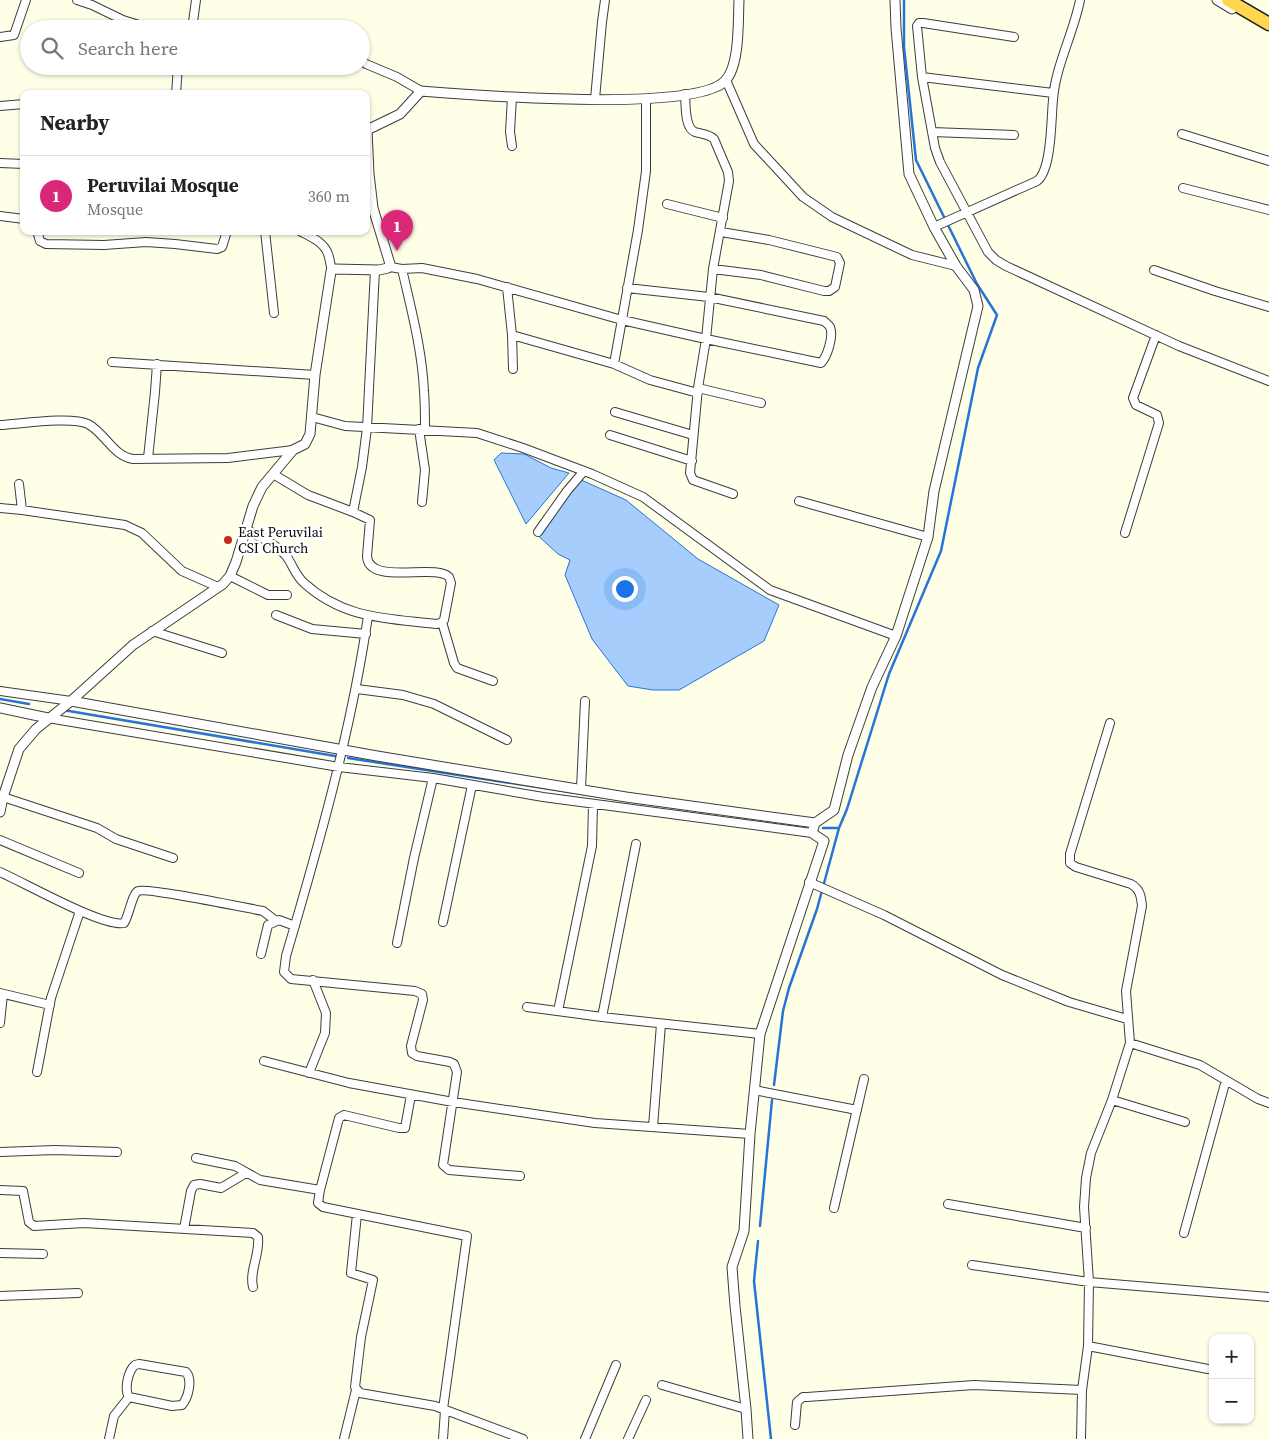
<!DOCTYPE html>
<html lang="en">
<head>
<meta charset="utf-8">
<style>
  body { margin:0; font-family:"Source Serif 4",serif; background:#f2f2f2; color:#222 }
  .controls { position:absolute; right:15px; bottom:15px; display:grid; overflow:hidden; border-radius:10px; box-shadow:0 1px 4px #0004 }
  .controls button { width:45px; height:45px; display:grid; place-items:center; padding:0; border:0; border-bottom:1px solid #e0e0e0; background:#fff; color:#222; font:25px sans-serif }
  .you { position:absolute; left:624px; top:588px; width:18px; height:18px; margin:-12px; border:4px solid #fff; border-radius:50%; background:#1a73e8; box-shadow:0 0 0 8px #1a73e833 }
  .badge { display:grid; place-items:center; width:32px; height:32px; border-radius:50%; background:#db2777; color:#fff; font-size:16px; font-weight:700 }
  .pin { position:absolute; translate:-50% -41px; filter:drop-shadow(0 1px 2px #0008) }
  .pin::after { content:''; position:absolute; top:26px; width:18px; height:15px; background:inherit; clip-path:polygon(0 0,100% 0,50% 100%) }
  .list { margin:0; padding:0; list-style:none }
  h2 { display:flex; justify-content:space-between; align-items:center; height:65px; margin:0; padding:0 20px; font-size:21px }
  h2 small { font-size:16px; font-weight:400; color:#767676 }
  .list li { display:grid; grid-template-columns:32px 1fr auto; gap:15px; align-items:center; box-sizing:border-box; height:80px; padding:0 20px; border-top:1px solid #e0e0e0 }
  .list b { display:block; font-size:19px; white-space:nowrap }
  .list p { margin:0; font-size:16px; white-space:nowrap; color:#767676 }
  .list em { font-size:16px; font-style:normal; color:#767676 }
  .icon { flex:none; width:28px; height:28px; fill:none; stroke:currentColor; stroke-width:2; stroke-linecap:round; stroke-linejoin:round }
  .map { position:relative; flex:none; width:1269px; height:1439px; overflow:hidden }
  .search { position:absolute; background:#fff; box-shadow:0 1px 4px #0004; left:20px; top:20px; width:350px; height:55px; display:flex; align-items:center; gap:12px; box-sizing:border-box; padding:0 18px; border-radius:28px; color:#767676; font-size:19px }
  .panel { position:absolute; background:#fff; box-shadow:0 1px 4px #0004; left:20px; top:90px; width:350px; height:145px; border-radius:10px }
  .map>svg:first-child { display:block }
</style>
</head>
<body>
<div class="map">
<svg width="1269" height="1439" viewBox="0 0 1269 1439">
  <rect width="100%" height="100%" fill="#fffee7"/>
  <!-- water -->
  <path fill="#a6cdfc" stroke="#2674da" d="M501 453 524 454 551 468 569 473 526 524 494 460Z
    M579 479 626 500 698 559 779 605 764 641 679 690H653L628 686 592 639 565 575 570 560 558 554 535 533Z"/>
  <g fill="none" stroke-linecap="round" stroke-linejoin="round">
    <!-- stream -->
    <path stroke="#2674da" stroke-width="2.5" d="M0 699 29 704
      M63 710 335 756
      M348 758 602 797
      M823 828H839
      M774 1085 783 1011 789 988 817 909 839 828 847 809 889 674 941 551 978 368 997 315 977 284 916 160 904 47V0
      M760 1226 772 1100
      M758 1241 754 1281 771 1439"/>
    <!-- minor casing -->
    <g stroke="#3d3d3d" stroke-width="10">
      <path id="minor" d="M77 0 92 5 123 20 152 29
        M192 29 196 0
        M0 37 14 35 26 0
        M1014 37 923 23H919L917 26 922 77 935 148 940 162 988 252 996 260 1006 266 1179 346 1269 381
        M361 60 366 64 397 77 421 91
        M922 77 1053 93
        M726 80 754 144 803 197 832 217 912 255 956 266
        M176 94 178 66
        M685 94C686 104 684 128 695 132 702 134 709 134 714 139L728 172 729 181 713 269 706 339 698 388 690 473 693 480 733 494
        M512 97 510 132 512 146
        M595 99 602 22 605 0
        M0 106 24 104
        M932 132 1014 135
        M1182 134 1269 161
        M0 163 24 164
        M1183 188 1269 210
        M667 204 723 218
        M0 216 24 219
        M934 227 1037 181C1052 170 1051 118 1053 100 1055 67 1074 32 1080 0
        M37 231 40 241 46 244 104 245 146 242 175 244 217 249 222 247 227 231
        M265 231 274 313
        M300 231C311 237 324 242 328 254 330 259 330 265 332 270
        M390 267 402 269C411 309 422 349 424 391 425 403 425 416 425 429
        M402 269 422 268 477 279 622 320 706 339 821 363C827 357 834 336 830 327 828 324 826 323 824 321L709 297 627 288
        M713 269 761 275 824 291H829L835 287 840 263 837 257 769 240 721 232
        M1154 270 1215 291 1269 307
        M507 287 512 335 513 369
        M512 335 614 364 650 380 698 393
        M112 362 315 375
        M614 364 638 230 646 171V99
        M698 388 761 403
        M615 412 693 435
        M312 417 345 426 477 433 523 448 592 474 643 497 770 590 896 636
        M0 425C20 424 71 416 88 424 105 433 113 456 133 459L228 458 293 450
        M419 429 425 470 422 502
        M610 435 692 461
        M148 458 155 392 157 364
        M273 474 308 495 353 512
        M19 484 22 510
        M799 501 928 537
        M0 508 22 510 125 525 142 533 182 571 218 587
        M246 529C259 537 278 545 287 557 293 566 296 576 304 583 344 619 385 618 436 624L441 623 444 620 451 583 449 577C435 563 368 586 367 556L370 520 353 512 362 467 367 428 375 270
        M538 532 567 491 584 471
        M1125 533 1159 423 1157 415 1136 405 1133 398 1156 335
        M230 576 268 595H287
        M276 615 312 629 366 634
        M368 616C351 732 319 844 286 956L284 972 291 979 415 991 422 994 423 1000 411 1046 412 1053 417 1056 450 1062 454 1064 457 1072 443 1165 449 1170 520 1176
        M442 622 454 663 457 668 493 681
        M152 631 222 653
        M357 689 403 695 434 704 507 740
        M0 691 71 701
        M48 718 339 767 433 778 543 797 812 833
        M581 789 585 701
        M3 797 97 828 116 839 173 858
        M0 840 79 873
        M0 872C23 882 104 928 124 923 129 916 132 894 138 891 146 887 246 908 263 911L276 921
        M809 882 884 915 1002 975 1069 1002 1127 1019
        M443 922 472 785
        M397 943 414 858 433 778
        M261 954 268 925 279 920 295 926
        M0 993 50 1005
        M527 1007 602 1017 760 1034
        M558 1011 592 846 593 804
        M602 1017 636 844
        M0 1023 3 994
        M1130 1043 1200 1065 1258 1099 1269 1103
        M264 1061 349 1083 453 1102 595 1123 750 1134
        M37 1072 51 998 80 911
        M309 1073 325 1033 326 1013 313 980
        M754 1090 857 1110
        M411 1095 405 1128H399L344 1115 339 1118 320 1190 318 1203 323 1207 467 1236 443 1409
        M1112 1100 1185 1122
        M653 1127 661 1024
        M0 1152 55 1150 117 1152
        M196 1158 235 1166 260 1180 320 1190
        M0 1190 23 1191 29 1222 34 1226 84 1223 253 1233 258 1237C260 1255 249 1271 253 1287
        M948 1204 1086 1228
        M834 1208 864 1079
        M357 1214 351 1273 373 1280 361 1337 355 1387 360 1393 435 1406 523 1439
        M184 1229 191 1191 194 1185 200 1184 221 1188 246 1173
        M1184 1233 1226 1080
        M0 1253 43 1254
        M972 1265 1089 1282 1269 1297
        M0 1296 78 1293
        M1088 1346 1208 1369
        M139 1364 186 1372C193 1380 188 1398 182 1405L172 1406 129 1397C124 1389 128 1371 135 1365Z
        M662 1385 746 1409
        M795 1425 797 1402 803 1397H807L974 1385 1082 1390
        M109 1439 114 1416 129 1397
        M344 1439 356 1390
        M443 1439 445 1410
        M585 1439 616 1365
        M628 1439 646 1400
        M1081 1439 1082 1390 1088 1346 1089 1282 1084 1207 1086 1178 1091 1153 1112 1100 1130 1043 1126 991 1142 906C1141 896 1140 889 1131 884L1076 867 1070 863V854L1110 723"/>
    </g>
    <!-- tertiary casing -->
    <g stroke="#3d3d3d" stroke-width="11">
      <path id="tertiary" d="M1217 0 1232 9
        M71 701 377 756 626 797 815 823
        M0 708 48 718
        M0 812 3 797 19 749 36 729 71 701 133 645 223 584 230 576 236 562 253 506 262 487 293 450 305 444 310 434 315 375 331 271 334 269 379 270 388 268 390 264 373 208 369 174 367 130 400 114 421 91C472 95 694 113 725 81 740 66 738 21 739 0
        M748 1439 746 1409 735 1306 732 1267 744 1231 750 1134 760 1034 824 841 812 833 815 823 834 810 848 755 872 687 896 636 928 537 934 491 978 306 974 290 956 266 934 227 909 174 896 28 895 0"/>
    </g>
    <!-- trunk casing -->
    <g stroke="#1b1b1b" stroke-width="15">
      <path id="trunk" d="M1228 0 1269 24"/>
    </g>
    <!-- minor -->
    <use href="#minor" stroke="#fff" stroke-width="8"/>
    <!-- tertiary -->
    <use href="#tertiary" stroke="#fff" stroke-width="9"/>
    <!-- trunk -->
    <use href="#trunk" stroke="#ffd64e" stroke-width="12"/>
  </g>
  <!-- markers -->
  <circle fill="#c52b16" stroke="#fff" stroke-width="2" cx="228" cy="540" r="5"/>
  <g text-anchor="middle" stroke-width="5" stroke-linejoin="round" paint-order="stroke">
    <!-- poi labels -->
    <g font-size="14" fill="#0a0a0a" stroke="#fff" text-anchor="start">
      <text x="238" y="537">East Peruvilai<tspan x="238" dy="16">CSI Church</tspan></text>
    </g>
  </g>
</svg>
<div class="controls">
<button>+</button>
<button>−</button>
</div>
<div class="you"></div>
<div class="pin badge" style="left:397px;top:251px">1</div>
<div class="search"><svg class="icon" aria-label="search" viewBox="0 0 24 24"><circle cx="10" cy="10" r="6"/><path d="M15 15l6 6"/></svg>Search here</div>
<section class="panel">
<h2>Nearby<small></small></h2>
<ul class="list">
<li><span class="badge">1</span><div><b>Peruvilai Mosque</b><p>Mosque</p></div><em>360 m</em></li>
</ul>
</section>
</div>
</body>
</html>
